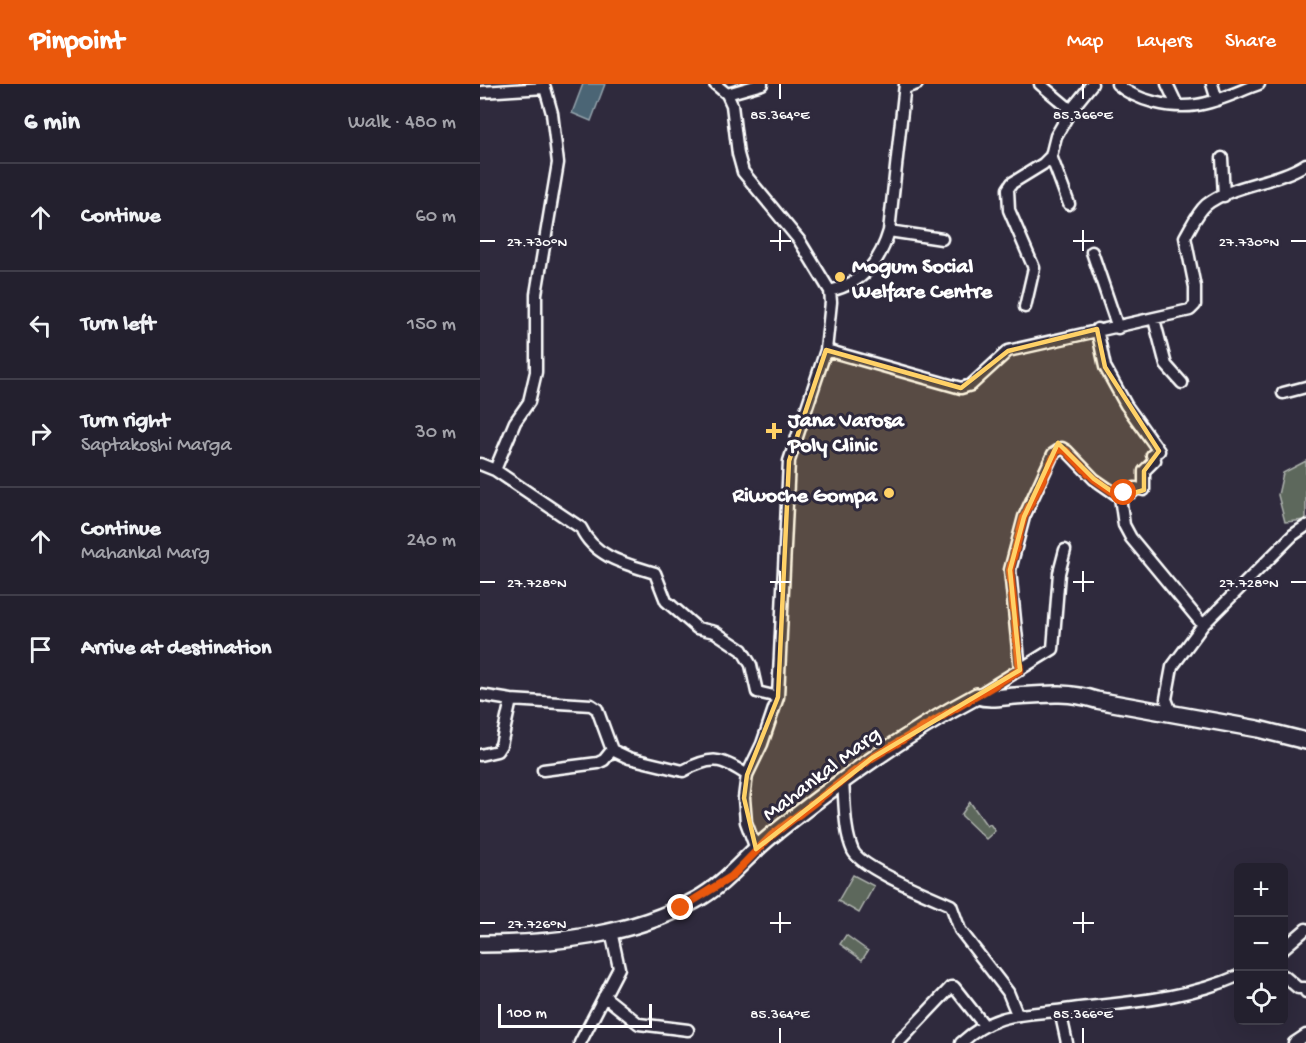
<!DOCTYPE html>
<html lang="en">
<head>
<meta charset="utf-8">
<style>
  body { margin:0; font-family:"Gochi Hand",sans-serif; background:#2b2836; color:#f1f3f6 }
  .controls { position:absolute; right:18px; bottom:18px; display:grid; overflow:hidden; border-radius:9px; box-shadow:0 6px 24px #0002 }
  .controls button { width:54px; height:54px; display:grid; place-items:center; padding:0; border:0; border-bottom:2px solid #403e4a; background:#23202e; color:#f1f3f6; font:30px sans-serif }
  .scale { position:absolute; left:18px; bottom:15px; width:154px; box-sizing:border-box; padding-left:6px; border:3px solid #fff; border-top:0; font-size:16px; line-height:21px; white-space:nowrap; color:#fff; -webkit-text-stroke:4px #2f2a3d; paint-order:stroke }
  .stop { position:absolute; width:18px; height:18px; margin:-14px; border:4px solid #ea580c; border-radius:50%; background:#fff }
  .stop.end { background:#ea580c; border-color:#fff; box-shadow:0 2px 6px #0008 }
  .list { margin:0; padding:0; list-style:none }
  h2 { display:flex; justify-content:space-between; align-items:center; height:78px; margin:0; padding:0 24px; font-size:26px }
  h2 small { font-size:20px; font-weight:400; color:#a3a3aa }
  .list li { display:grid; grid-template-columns:39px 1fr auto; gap:18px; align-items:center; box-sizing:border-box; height:108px; padding:0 24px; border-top:2px solid #403e4a }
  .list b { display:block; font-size:22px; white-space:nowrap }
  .list p { margin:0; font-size:20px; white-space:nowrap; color:#a3a3aa }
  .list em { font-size:20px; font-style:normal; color:#a3a3aa }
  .icon { flex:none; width:33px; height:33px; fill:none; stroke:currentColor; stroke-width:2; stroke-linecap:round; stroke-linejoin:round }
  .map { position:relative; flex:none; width:826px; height:959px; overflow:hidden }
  header { display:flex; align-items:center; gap:36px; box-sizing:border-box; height:84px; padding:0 30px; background:#ea580c; color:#fff }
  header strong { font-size:28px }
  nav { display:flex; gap:33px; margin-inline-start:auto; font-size:21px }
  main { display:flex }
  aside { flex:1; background:#23202e }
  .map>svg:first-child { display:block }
</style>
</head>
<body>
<header>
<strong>Pinpoint</strong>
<nav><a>Map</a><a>Layers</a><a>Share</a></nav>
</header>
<main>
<aside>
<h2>6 min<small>Walk · 480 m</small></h2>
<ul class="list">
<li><svg class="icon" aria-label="ahead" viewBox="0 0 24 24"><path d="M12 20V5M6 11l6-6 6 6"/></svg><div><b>Continue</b></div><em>60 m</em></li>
<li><svg class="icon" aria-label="left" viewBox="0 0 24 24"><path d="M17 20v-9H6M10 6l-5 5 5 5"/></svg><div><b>Turn left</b></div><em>150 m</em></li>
<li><svg class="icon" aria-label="right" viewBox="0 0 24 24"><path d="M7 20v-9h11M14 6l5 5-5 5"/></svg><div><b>Turn right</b><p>Saptakoshi Marga</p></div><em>30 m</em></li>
<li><svg class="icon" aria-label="ahead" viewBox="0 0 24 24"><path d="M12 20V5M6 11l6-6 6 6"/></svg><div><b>Continue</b><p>Mahankal Marg</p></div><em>240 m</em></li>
<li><svg class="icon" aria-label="arrive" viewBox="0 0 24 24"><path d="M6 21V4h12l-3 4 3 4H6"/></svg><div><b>Arrive at destination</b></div></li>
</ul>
</aside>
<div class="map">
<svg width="826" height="959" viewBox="0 0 826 959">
  <rect width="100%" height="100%" fill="#2f2a3d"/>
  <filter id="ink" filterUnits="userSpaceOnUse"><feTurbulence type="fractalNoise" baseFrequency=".0167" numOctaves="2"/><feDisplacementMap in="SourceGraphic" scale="12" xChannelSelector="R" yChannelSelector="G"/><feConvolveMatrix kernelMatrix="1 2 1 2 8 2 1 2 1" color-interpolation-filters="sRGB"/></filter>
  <g filter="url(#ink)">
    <!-- green -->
    <path fill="#5d675c" stroke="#aeb3ae" stroke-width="1.5" d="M826 377V436L805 438 798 411 803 389Z
      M490 718 507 742 510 740 515 747 506 755 481 731Z
      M373 791 394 802 379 829 358 817Z
      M366 851 388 867 382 876 360 860Z"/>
    <!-- water -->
    <path fill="#4c6574" stroke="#94a3ac" stroke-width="1.5" d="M103 0H125L111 37 92 29Z"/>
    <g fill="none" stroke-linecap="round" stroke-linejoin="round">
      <!-- minor casing -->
      <g stroke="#fff" stroke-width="15">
        <path id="minor" d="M235 0 247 10 252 21 258 70 263 88 319 156 350 207 351 218 346 266 309 377 298 613 282 660 267 691 264 714 266 738 276 765
          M637 0C656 17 691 25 717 21 738 18 759 7 779 0
          M687 0 697 21
          M732 0 737 16
          M425 4 437 0
          M2 8 65 4 72 29 78 79 56 210V288L49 318 35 338 15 386
          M247 10 282 0
          M591 26 612 0
          M571 72 589 120
          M742 74 744 112
          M409 147 462 155
          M612 168 638 244
          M350 207C383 199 400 178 409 147L425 0
          M545 223 554 184 529 126 528 105 532 99 563 80 571 72 576 52 591 26 560 0
          M674 235 686 281 702 299
          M617 245 625 283 646 321 679 367 672 371 675 376 664 387V406L655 404 653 408 644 409 640 413 644 441 651 454 723 541
          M346 266 481 304 491 301 528 267 710 226 715 221V203L705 153C711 143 717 129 726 121 752 100 797 99 826 80
          M803 309 826 303
          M0 380 15 386 101 444C114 473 146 480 175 489L186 517 217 544 235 548 262 566 271 581 277 608 298 613
          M540 586 530 486 544 433 573 370 582 364 587 367 614 395 640 413
          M0 611 31 616
          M497 612 573 565 579 489 585 466
          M691 628 686 615 692 583 723 541 813 451 826 442
          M0 671 17 667 21 661 31 616 111 621 117 625 132 666 149 674 203 687C231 672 241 673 267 691
          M63 686 118 679 124 676 132 666
          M363 698C365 719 364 747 373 767 382 785 451 812 471 821L480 846 528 908 537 930
          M804 864 826 845
          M804 892 818 904H825L826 908
          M124 912 159 940 208 946
          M580 927 587 959
          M100 959 139 884 131 847
          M418 959 471 903H474L504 941
          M481 959C518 925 547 932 592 925 649 918 706 915 758 892
          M814 959 826 951"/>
      </g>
      <!-- secondary casing -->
      <g stroke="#fff" stroke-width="20">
        <path id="secondary" d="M0 860C72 860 152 852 216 816 246 800 265 773 291 752 357 699 423 651 497 612 509 616 523 613 535 612 563 610 590 607 616 616L778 645 826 657"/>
      </g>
      <!-- minor -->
      <use href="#minor" stroke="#2f2a3d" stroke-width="10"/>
      <!-- secondary -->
      <use href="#secondary" stroke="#2f2a3d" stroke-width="15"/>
    </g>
  </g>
  <g fill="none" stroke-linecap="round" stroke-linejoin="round" filter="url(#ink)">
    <!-- route -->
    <path stroke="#ea580c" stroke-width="8" d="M201 824 251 793 291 752 392 674 540 586 530 486 544 433 578 365 586 367 614 395 640 413 644 409"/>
  </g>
  <!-- marked area -->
  <path fill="#ffd166" fill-opacity="0.2" stroke="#ffd166" stroke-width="4.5" stroke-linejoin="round" d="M617 245 625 283 679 367 664 387V406L640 413 614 395 578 359 544 433 530 486 540 586 392 674 276 765 264 714 267 691 298 613 309 377 346 266 481 304 528 267Z"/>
  <!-- ticks -->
  <path fill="none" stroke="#fff" stroke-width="2" d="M300 0V15M603 0V15M300 146V167M603 146V167M0 157H15M290 157H311M593 157H614M811 157H826M300 487V508M603 487V508M0 498H15M290 498H311M593 498H614M811 498H826M300 828V849M603 828V849M0 839H15M290 839H311M593 839H614M300 944V959M603 944V959"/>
  <!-- markers -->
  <g fill="#ffd166" stroke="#2f2a3d" stroke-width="2">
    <circle cx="360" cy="193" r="6"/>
    <path d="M291 338h6v6h6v6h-6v6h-6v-6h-6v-6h6z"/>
    <circle cx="409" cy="409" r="6"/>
  </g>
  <g text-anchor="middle" stroke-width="6" stroke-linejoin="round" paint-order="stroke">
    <!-- poi labels -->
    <g font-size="22" font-weight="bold" fill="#fff" stroke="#2f2a3d" text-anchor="start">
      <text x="372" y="188">Mogum Social<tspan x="372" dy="25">Welfare Centre</tspan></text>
      <text x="308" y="342">Jana Varosa<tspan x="308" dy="25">Poly Clinic</tspan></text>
      <text x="397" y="417" text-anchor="end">Riwoche Gompa</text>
    </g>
    <!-- street labels -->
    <g font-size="22" fill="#fff" stroke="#2f2a3d">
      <text transform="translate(340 688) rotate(-37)" y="8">Mahankal Marg</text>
    </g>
  </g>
  <g font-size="15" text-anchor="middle" fill="#fff" stroke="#2f2a3d" stroke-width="6" stroke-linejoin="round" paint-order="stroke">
    <text x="300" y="35">85.364°E</text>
    <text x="603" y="35">85.366°E</text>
    <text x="57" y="162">27.730°N</text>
    <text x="769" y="162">27.730°N</text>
    <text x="57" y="503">27.728°N</text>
    <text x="769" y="503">27.728°N</text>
    <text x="57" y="844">27.726°N</text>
    <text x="300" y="934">85.364°E</text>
    <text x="603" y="934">85.366°E</text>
  </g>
</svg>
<div class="controls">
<button>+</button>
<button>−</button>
<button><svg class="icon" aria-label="locate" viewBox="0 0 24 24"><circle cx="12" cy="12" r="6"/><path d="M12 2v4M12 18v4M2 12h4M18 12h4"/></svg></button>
</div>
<div class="scale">100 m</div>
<div class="stop" style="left:644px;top:409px"></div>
<div class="stop end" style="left:201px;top:824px"></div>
</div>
</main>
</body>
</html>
